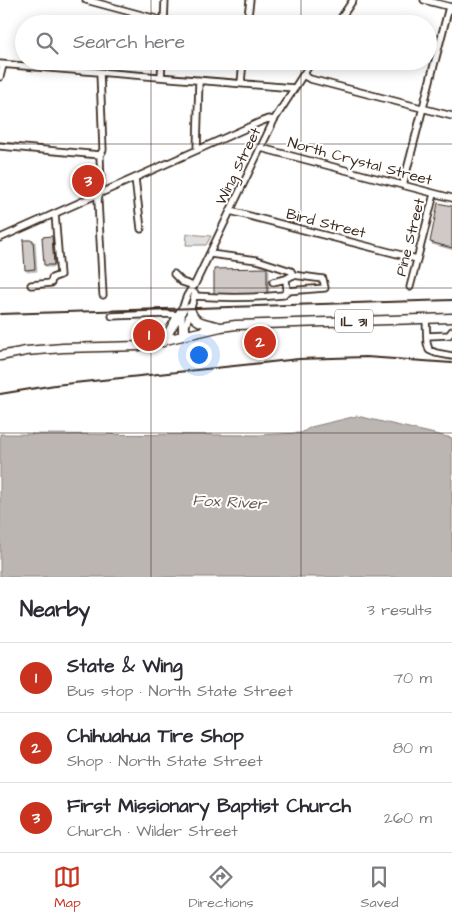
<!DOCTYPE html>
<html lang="en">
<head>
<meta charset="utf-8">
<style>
  body { margin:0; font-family:"Architects Daughter",sans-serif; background:#f7f7f7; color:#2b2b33 }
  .you { position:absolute; left:198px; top:354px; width:18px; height:18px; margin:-12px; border:4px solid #fff; border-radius:50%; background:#1a73e8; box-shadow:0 0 0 8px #1a73e833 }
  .badge { display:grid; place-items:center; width:32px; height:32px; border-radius:50%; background:#c8321e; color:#fff; font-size:16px; font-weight:700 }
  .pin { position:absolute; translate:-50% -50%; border:2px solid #fff; box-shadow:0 1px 5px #0006 }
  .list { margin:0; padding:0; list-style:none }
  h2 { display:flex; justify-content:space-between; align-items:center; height:65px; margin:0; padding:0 20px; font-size:21px }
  h2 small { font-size:16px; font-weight:400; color:#7c7c81 }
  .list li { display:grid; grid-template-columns:32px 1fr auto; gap:15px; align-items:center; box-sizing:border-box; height:70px; padding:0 20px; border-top:1px solid #e1e1e2 }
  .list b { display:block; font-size:19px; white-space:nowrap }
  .list p { margin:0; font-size:16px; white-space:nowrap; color:#7c7c81 }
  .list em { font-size:16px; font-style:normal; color:#7c7c81 }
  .icon { flex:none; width:28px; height:28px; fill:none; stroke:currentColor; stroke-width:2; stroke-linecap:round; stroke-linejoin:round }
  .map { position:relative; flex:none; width:452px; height:577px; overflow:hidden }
  .search { position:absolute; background:#fff; box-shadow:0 2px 12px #0003; left:15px; right:15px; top:15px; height:55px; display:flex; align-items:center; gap:12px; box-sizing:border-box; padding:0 18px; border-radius:28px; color:#7c7c81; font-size:19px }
  .sheet { height:275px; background:#fff }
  nav { display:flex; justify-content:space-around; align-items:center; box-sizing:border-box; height:70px; border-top:1px solid #e1e1e2; background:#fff; font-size:14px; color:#7c7c81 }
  nav a { display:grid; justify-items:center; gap:2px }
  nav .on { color:#c8321e }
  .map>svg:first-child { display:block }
</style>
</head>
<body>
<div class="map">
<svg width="452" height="577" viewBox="0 0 452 577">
  <defs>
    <filter id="shadow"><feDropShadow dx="2" dy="2" stdDeviation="0" flood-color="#0004"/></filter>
  </defs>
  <rect width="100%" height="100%" fill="#fff"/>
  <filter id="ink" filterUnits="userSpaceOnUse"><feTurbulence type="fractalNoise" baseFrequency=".02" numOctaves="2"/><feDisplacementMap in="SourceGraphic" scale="10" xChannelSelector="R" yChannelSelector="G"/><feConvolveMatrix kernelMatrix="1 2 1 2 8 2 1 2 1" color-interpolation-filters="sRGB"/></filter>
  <g filter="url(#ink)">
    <!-- green -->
    <path fill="#e2e0de" stroke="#8e857e" d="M187 234 211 236 206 245H186Z"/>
    <!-- water -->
    <path fill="#bcb6b3" stroke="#887e77" d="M357 416 452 438V577H0V434L260 435 301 433 311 427Z"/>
    <!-- building -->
    <path fill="#cfcac7" stroke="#3b2a1e" filter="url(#shadow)" d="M438 203 452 206V248L430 242Z
      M52 236 54 265H44L42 237Z
      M23 240H33L35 269 25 270Z
      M267 268V293L214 295V269Z
      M255 332H265L266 351H255Z"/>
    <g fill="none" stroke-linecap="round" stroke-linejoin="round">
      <!-- minor casing -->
      <g stroke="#3b2a1e" stroke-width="9">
        <path id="minor" d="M86 0 164 21
          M424 0 451 7
          M164 24 165 0
          M247 24 250 0
          M337 24 353 0
          M0 64 294 88
          M100 73 103 150 100 155 101 185 98 200 103 295
          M303 75 310 79 452 116
          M0 77 3 65
          M161 77 162 61
          M241 83 243 61
          M0 146 100 155
          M261 148 452 198
          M197 150 199 80
          M135 178 141 229
          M403 185 449 7
          M230 211 417 259
          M0 238 260 122 268 119 274 120
          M210 254 257 260 291 271 293 275 286 279 273 282
          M174 274 182 282 194 286
          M286 279 287 291 325 288 323 279 293 275
          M31 285 51 283 52 278 60 275 55 214
          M410 287 434 194
          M194 296C224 298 254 298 283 295L287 291
          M112 316 165 314 179 315
          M426 319 427 343 429 350 436 353 452 356
          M187 335 186 326 195 293
          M182 336C181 318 181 299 194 286L274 120 312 61
          M427 336 449 335 452 331"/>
      </g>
      <!-- major casing -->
      <g stroke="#3b2a1e" stroke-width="11">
        <path id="major" d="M190 308C193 323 204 323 217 326
          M163 342 183 308
          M0 356 26 351 63 348 140 346 221 327 236 325 452 318"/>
      </g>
      <!-- minor -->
      <use href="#minor" stroke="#fff" stroke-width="5.5"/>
      <!-- major -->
      <use href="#major" stroke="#fff" stroke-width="8"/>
      <!-- rail -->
      <path stroke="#3b2a1e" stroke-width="2" d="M0 314 452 300
        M0 394 55 385 299 359 366 357 452 363"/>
    </g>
  </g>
  <!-- grid -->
  <path fill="none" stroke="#3b2a1e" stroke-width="1" stroke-opacity="0.55" d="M151 0V24M301 0V24M151 61V577M301 61V577M0 144H452M0 288H452M0 433H452"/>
  <g text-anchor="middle" stroke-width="4" stroke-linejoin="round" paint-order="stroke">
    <!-- shield labels -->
    <rect fill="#fff" stroke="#766a62" stroke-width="1" x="335" y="309.5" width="38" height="23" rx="4"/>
    <g font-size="14" font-weight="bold" fill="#3b2a1e">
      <text x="354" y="326">IL 31</text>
    </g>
    <!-- street labels -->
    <g font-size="15" fill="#3b2a1e" stroke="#fff">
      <text transform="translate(360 161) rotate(15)" y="5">North Crystal Street</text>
      <text transform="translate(238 166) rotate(-64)" y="5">Wing Street</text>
      <text transform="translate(326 223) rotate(14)" y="5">Bird Street</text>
      <text transform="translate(410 237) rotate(-76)" y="5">Pine Street</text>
    </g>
    <!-- water labels -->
    <g font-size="16" font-style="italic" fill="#685b52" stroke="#fff">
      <text transform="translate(229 501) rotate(3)" y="6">Fox River</text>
    </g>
  </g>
</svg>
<div class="you"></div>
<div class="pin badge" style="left:149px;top:335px">1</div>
<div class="pin badge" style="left:260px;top:342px">2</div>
<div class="pin badge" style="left:88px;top:181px">3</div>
<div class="search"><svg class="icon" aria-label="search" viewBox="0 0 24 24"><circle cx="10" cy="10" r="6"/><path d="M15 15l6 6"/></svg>Search here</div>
</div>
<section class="sheet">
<h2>Nearby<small>3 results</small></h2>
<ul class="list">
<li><span class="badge">1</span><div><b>State &amp; Wing</b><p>Bus stop · North State Street</p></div><em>70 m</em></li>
<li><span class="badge">2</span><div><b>Chihuahua Tire Shop</b><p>Shop · North State Street</p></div><em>80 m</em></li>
<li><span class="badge">3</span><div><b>First Missionary Baptist Church</b><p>Church · Wilder Street</p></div><em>260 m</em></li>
</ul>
</section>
<nav>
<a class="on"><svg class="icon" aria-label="map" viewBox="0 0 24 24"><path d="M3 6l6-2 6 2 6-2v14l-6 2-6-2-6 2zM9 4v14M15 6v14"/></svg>Map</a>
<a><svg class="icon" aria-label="directions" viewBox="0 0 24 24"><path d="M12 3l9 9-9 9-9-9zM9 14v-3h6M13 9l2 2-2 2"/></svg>Directions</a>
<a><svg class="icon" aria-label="saved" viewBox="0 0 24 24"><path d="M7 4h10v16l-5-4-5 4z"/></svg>Saved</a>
</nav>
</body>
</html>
